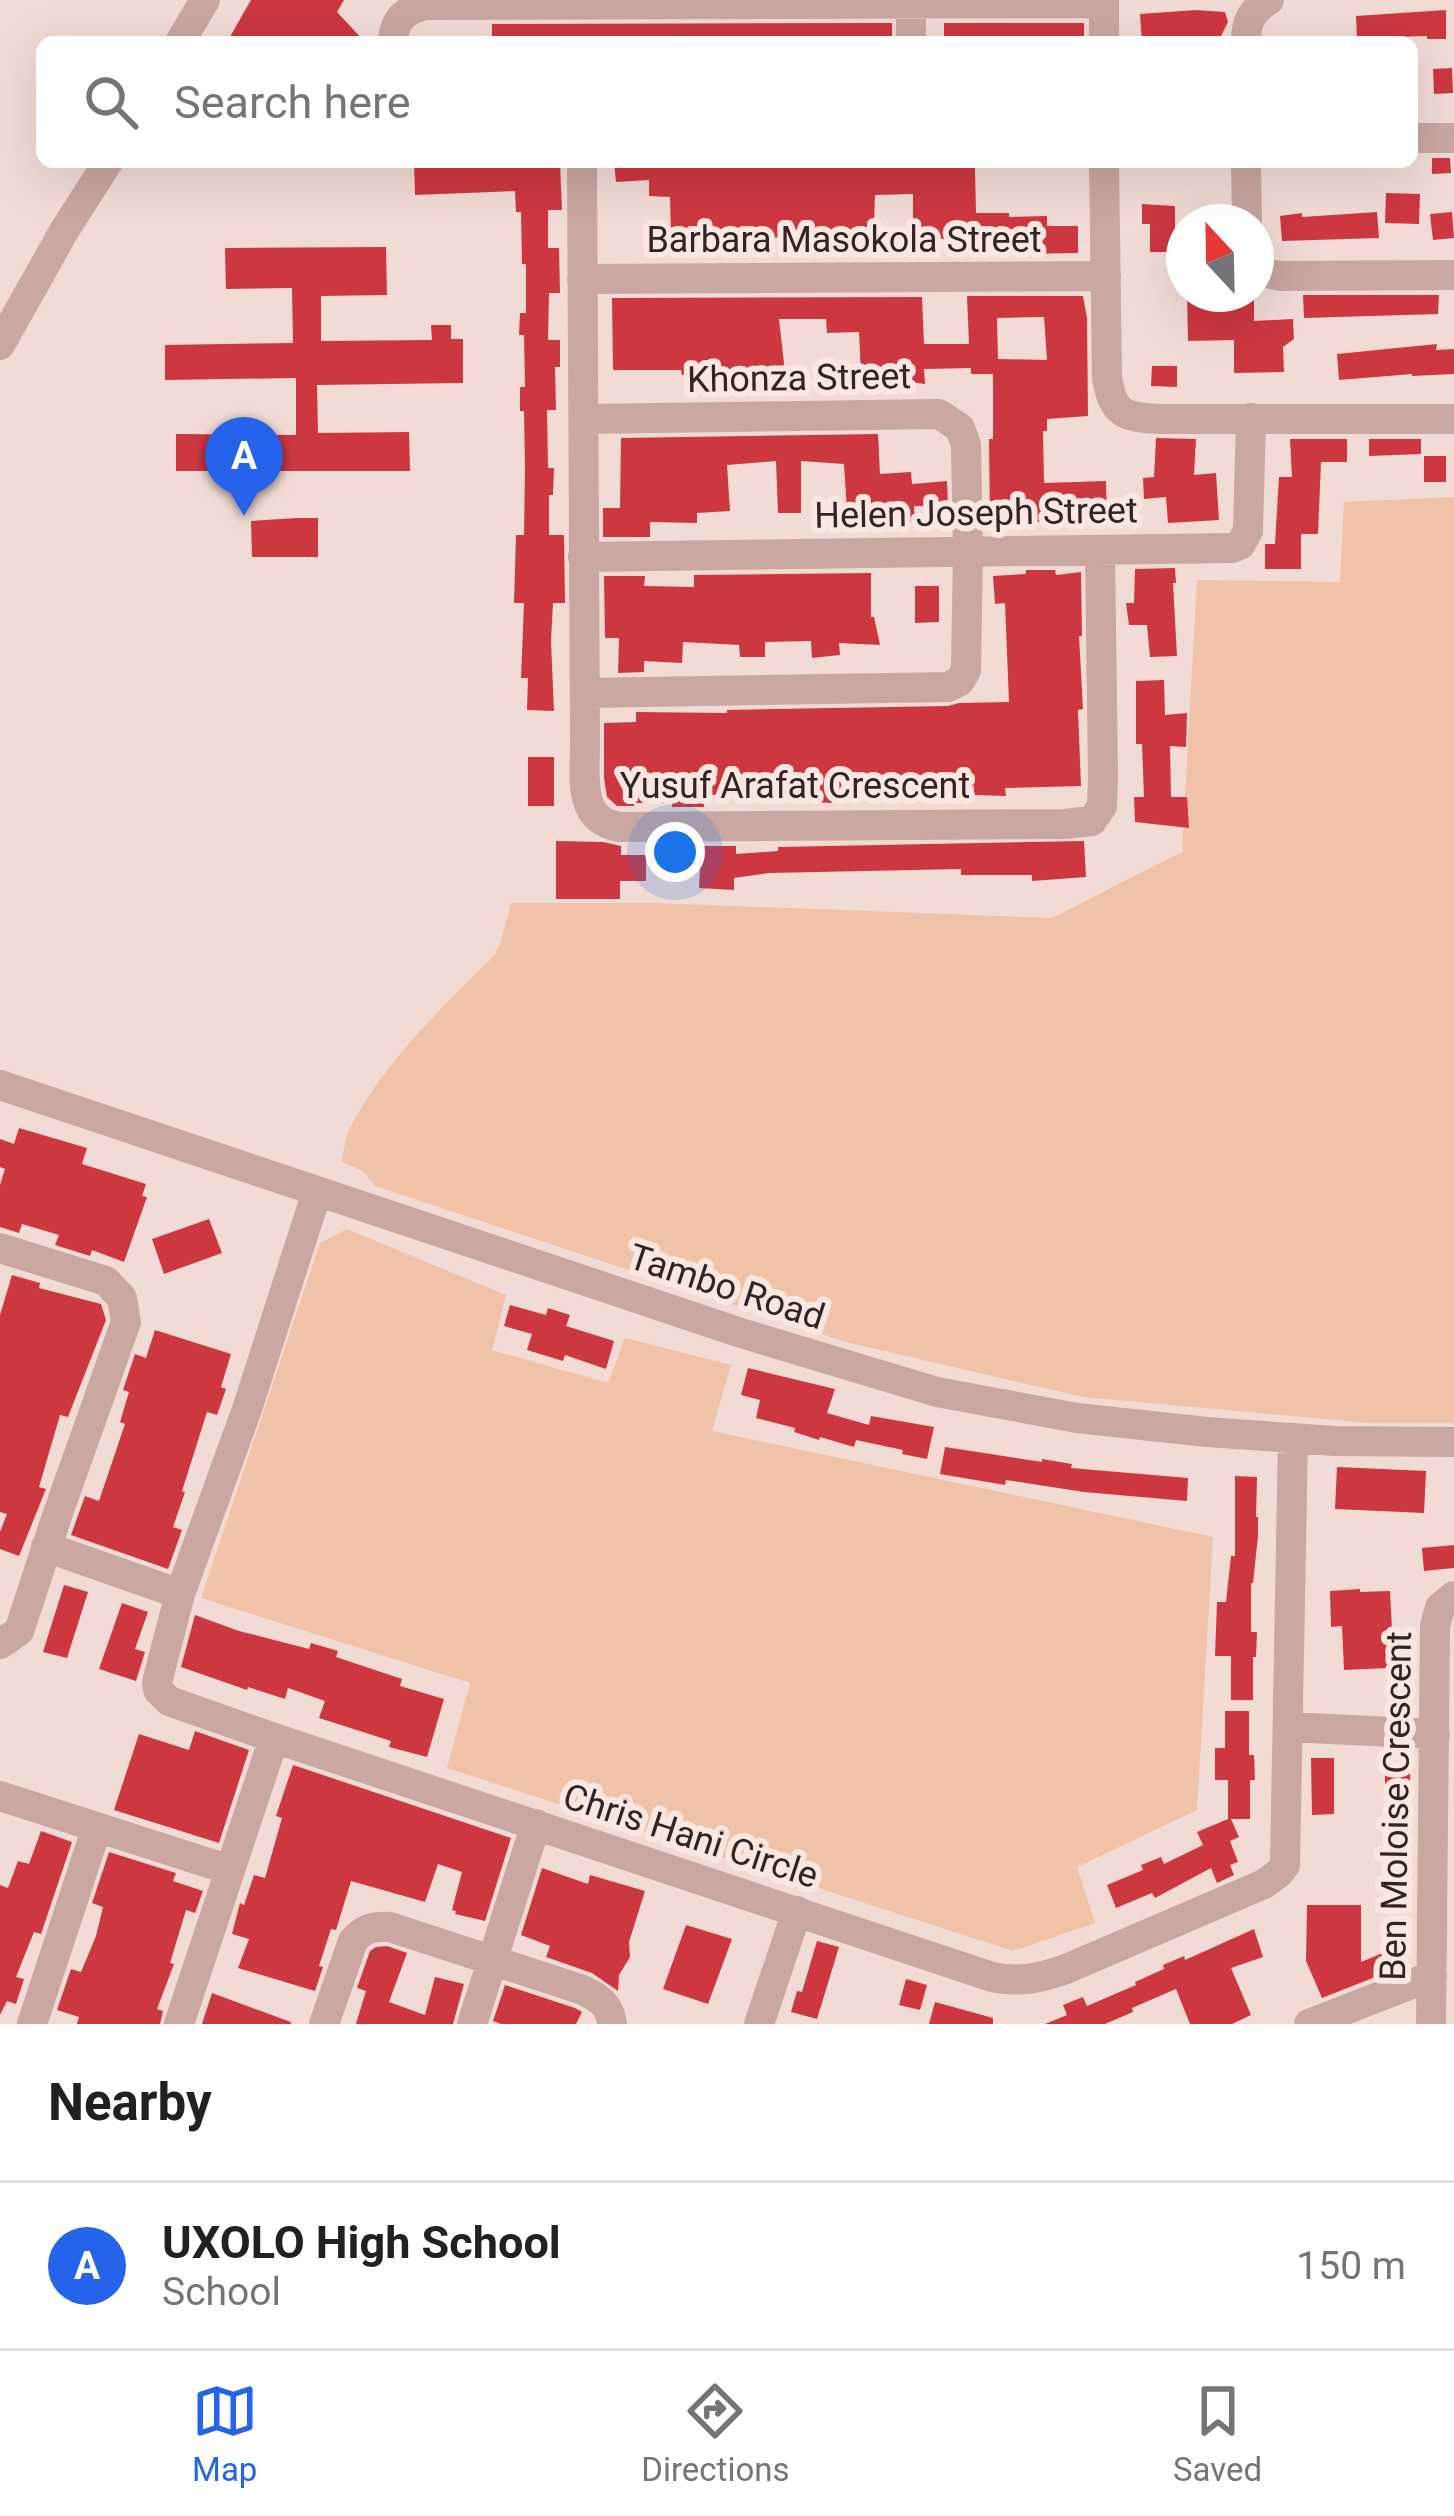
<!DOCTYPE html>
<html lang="en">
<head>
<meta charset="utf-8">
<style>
  body { margin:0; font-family:Roboto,sans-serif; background:#f6f6f6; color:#202124 }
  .compass { position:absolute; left:1166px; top:204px; width:108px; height:108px; border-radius:50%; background:#fff; box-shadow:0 12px 48px #0002; rotate:338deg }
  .you { position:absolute; left:675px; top:852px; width:42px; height:42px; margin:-30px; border:9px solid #fff; border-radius:50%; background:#1a73e8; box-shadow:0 0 0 18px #1a73e833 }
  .badge { display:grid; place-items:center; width:78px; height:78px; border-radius:50%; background:#2563eb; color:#fff; font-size:39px; font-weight:700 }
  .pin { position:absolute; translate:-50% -99px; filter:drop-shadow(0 3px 6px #0008) }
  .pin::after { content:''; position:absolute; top:63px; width:42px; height:36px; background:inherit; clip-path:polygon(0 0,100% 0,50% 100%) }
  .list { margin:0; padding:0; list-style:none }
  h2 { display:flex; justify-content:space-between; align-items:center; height:156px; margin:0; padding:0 48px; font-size:51px }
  h2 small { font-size:39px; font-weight:400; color:#757577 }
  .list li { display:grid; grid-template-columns:78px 1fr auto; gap:36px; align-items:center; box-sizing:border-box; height:168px; padding:0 48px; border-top:3px solid #e0e0e0 }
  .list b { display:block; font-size:45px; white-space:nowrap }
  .list p { margin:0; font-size:39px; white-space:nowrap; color:#757577 }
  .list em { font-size:39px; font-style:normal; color:#757577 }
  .icon { flex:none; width:66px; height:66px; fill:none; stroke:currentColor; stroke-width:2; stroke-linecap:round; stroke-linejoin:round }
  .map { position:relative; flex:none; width:1454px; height:2024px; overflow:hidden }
  .search { position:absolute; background:#fff; box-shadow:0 12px 48px #0002; left:36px; right:36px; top:36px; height:132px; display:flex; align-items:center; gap:30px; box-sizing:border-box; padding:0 42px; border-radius:18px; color:#757577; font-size:45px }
  .sheet { height:324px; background:#fff }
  nav { display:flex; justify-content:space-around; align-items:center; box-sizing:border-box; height:168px; border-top:3px solid #e0e0e0; background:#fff; font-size:33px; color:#757577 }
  nav a { display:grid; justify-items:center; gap:6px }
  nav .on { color:#2563eb }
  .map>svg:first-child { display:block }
</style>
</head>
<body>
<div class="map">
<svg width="1454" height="2024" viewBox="0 0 1454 2024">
  <rect width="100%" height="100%" fill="#f2dbd5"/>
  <!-- sand -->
  <path fill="#f0c2a8" d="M1454 497V1423H1369L1083 1397 846 1342 375 1186 363 1171 342 1162C344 1150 345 1137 351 1126 386 1060 441 1008 494 956L501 941 511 903H654L1052 918 1182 852 1197 580 1340 582 1344 502Z
    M347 1229 506 1295 492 1350 608 1383 625 1338 731 1365 712 1431 1213 1537 1197 1810 1077 1867 1095 1923 1013 1951 447 1768 470 1683 201 1598 320 1243Z"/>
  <!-- building -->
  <path fill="#cd3740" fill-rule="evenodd" d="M251 0H344L337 12 365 42H227Z
    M1196 10 1225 12 1228 22 1218 42H1142L1140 14Z
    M1446 10V39H1427V36L1357 38 1356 16Z
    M892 23V36L840 37V42H492V24Z
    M944 23H1084V42H944Z
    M1452 68 1453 93 1434 94 1433 69Z
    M1432 158H1450L1451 173 1432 174Z
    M414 162H560L562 210H548V248H559L560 293H549L548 340H560V367H555L556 410H547L548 468H554L553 495H549V535H564L565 603H553L551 641 554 711 527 710 528 678H521L524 603H514L516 535H524L525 468 524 411H520V387H525L524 335H519L520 313H526V264H522L521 212H516L515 191 415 195Z
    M614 162H890V166L920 165V168H975L976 213H1009V217L1047 216V226H1078V253L1018 254V244L973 245V249H954V239L913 238V194L875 195 873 250 842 249 843 235 793 234V237L764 238 671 236 670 197 649 196V180L616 182Z
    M1386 193 1420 194 1419 224 1385 223Z
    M1142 204 1175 206V252H1150V224H1142Z
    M1377 212 1379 238 1282 241 1280 216 1302 213V217Z
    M1452 212 1454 238 1433 240 1430 214Z
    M386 247 387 295 321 296V341L432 340 431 325H451V339H463V383L317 385 318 433 409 432 410 471H176V434L296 435V378L165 380V345L293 343 292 288 226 289 225 248Z
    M1187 294 1254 296V321L1293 319 1294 339 1283 347 1284 372 1234 373V340L1188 341Z
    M1303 295H1439L1438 314 1304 318Z
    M967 296H1083L1087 318 1088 416 1047 419V431H1043L1044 483 1106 481 1107 524 1047 526V522H990L989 439H993V374H971V368L924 369 925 384 896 380V374L861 375 859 332 827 333 826 319H779L785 372 747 371 748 382 719 383 718 373 682 375 681 370H613L612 298 922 297 924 344H969ZM1044 317 1047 360 998 359 997 318Z
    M1437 344 1436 350 1454 349V374L1412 376V374L1339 380 1337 354Z
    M1152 366H1177V387L1151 386Z
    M878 434 880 474 911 472 912 484 947 481 948 506H914L915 522 883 524 882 508 847 511 844 464 801 461V513H778L776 461 727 465 730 511 697 513V523L650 522V537H603V508H620L621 438Z
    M1156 438 1196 439 1194 475 1216 473 1219 520 1168 523 1166 497 1144 499 1143 478 1154 477Z
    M1290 439H1347V462H1321L1318 534H1301V569H1265V544H1275L1279 477H1292Z
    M1369 439H1421V454L1369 456Z
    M1424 456H1446V482H1424Z
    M296 518H318V557H252L251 521Z
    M1175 568 1176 583H1173L1177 656 1150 657 1147 625H1129L1126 603H1134L1135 569Z
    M1026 570H1055L1056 575 1081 572 1082 636H1079L1083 709 1078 710 1081 786 1005 788 1006 796 974 795V786L940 787 888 778V793L831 796 832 803 794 801V796L759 797V794L704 795V807H672V803H634V806H617L607 797 604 778V723L636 722V712L727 713V710L948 706 959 703 1009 702 1005 603 995 604 993 576 1026 574Z
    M871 573V617H874L880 645 839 643 840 655 812 658 811 641 765 642V657H740L739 645 683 642 682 663 644 661V672L618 673 619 638H605L604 576H645L644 586 694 587V575Z
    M915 586H939V622L915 623Z
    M1164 680 1165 715 1187 713 1186 747 1170 746 1171 797H1187L1189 828 1135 822 1134 797H1144L1142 744H1136V681Z
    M528 757H554V806H528Z
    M556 841 603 842 621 846V855H646V881H620V899H556Z
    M1084 841 1086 877 1032 881V875H961V869L769 873 734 878V890L699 888 701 846H736V854L778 851V847Z
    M19 1128 87 1148 82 1164 146 1184 142 1196 147 1197 124 1262 92 1250 90 1256 55 1245 59 1235 22 1224 19 1233 0 1227V1185L5 1169 0 1167V1139L14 1144Z
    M209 1219 222 1253 164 1274 152 1239Z
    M12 1275 40 1283 39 1288 101 1304 106 1320 68 1417 60 1415 39 1487 46 1489 19 1556 0 1549V1532L7 1514 0 1512V1315Z
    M510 1305 546 1315 548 1308 570 1315 566 1326 614 1341 606 1369 565 1355 563 1361 527 1350 532 1334 504 1326Z
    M155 1330 231 1354 221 1387 226 1389 217 1415 207 1412 182 1491 185 1492 173 1527 182 1530 168 1569 71 1535 85 1496 99 1501 125 1424 120 1422 129 1392 123 1390 135 1354 146 1358Z
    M748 1368 835 1389 827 1413 869 1425 871 1416 934 1427 927 1459 902 1454 903 1450 856 1440 854 1447 820 1437 819 1440 794 1432 795 1428 756 1418 760 1400 741 1395Z
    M945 1447 1042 1462V1459L1072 1464 1071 1468 1188 1478 1187 1501 1084 1492 1006 1480 1005 1485 940 1474Z
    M1337 1467 1426 1471 1424 1513 1335 1509Z
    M1235 1476 1257 1477 1256 1517H1258V1536L1253 1583H1251V1632H1257L1256 1657H1253V1700H1231V1656H1215L1217 1602H1226L1231 1556H1235Z
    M1454 1545V1568L1424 1571 1422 1548Z
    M64 1585 88 1592 67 1658 43 1652Z
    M1360 1589V1592L1390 1591 1392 1629H1387L1388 1668 1344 1670 1342 1626 1331 1627 1330 1591Z
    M122 1603 148 1612 135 1649 145 1652 136 1681 99 1669Z
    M195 1615 239 1631 309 1649 311 1643 338 1651 336 1657 402 1679 400 1686 444 1699 427 1757 389 1747 391 1741 319 1718 325 1701 288 1688 285 1699 248 1687 247 1690 181 1667Z
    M1225 1711H1249V1755H1254L1255 1780H1250V1819H1231L1239 1837 1230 1841 1238 1862 1230 1865 1234 1875 1217 1883 1211 1868 1155 1898 1152 1893 1116 1908 1107 1885 1143 1870 1141 1865 1161 1857 1164 1864 1203 1845 1197 1832 1228 1819V1780H1215V1748H1225Z
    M195 1731 249 1750 219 1843 114 1810 139 1734 189 1750Z
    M1311 1758H1334V1814L1312 1815Z
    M293 1765 511 1838 485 1921 455 1914 456 1911 452 1910 462 1872 438 1864 425 1902 351 1881 336 1930 331 1929 319 1966 323 1967 315 1991 238 1968 249 1939 232 1934 240 1903 244 1905 254 1875 265 1878 282 1818 276 1816Z
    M1385 1768H1410V1789H1385Z
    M41 1831 72 1842 41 1934 34 1932 16 1977 24 1979 16 2004 7 2001 0 2015V1885L8 1888 18 1861 29 1864Z
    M109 1852 176 1873 173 1881 203 1891 195 1913 186 1910 170 1963 174 1964 157 2009 163 2011 160 2024H77L79 2017 57 2010 71 1969 81 1972 96 1936 103 1907 92 1903Z
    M542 1868 588 1884 590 1875 645 1891 629 1942 630 1957 619 1975 618 1991 592 1973 546 1957 550 1946 521 1935Z
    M1307 1905H1361V1962L1390 1950 1398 1968 1322 1998 1306 1961Z
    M686 1925 732 1939 708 2004 663 1989Z
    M1254 1929 1263 1957 1231 1968 1251 2015 1232 2024H1190L1176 1989 1132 2008 1133 2012 1105 2024H1045L1067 2015 1063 2005 1083 1997 1087 2006 1136 1985 1135 1982 1164 1969 1163 1965 1184 1956 1185 1960Z
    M817 1941 839 1947 817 2019 791 2012 797 1991 802 1992Z
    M387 1946 407 1953 389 2002 425 2015 435 1977 464 1984 453 2024H356L366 1991 357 1988 370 1951 376 1947Z
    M906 1979 927 1985 920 2010 899 2005Z
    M505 1985 575 2008 582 2012 576 2024H501L493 2021Z
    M212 1993 291 2022V2024H202Z
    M935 2002 993 2018V2024H929Z"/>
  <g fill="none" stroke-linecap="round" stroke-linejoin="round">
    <!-- minor -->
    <path stroke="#caa7a1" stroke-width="30" d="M180 42 205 0
      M393 42C394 19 405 10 426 5L1104 3
      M911 42V3
      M1104 42V0
      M1246 42C1246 22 1251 11 1269 0
      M1412 138H1454
      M582 162 585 738C586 773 575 819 619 827L1064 824 1092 821 1102 806 1103 778 1100 550
      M1104 162 1107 377C1113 415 1124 417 1160 419H1454
      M1246 162 1247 222
      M1256 266 1267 273 1280 276 1454 275
      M582 279 1106 276
      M0 345 64 231 108 162
      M584 419 939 414 960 428 966 445 968 550 966 670 960 681 948 687 585 693
      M583 557 1232 548 1240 545 1248 531 1251 418
      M0 1085 741 1333 937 1392 1077 1418 1207 1432 1335 1441 1454 1442
      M317 1192 247 1409 180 1594 157 1682 158 1690 169 1701 274 1738 992 1977C1020 1983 1040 1978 1066 1969L1264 1884 1279 1873 1285 1865 1293 1438
      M0 1248 106 1281 122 1298 126 1322 58 1513 19 1631 0 1644
      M46 1547 180 1594
      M1288 1727 1435 1734
      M0 1796 230 1870
      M32 2024 97 1827
      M179 2024 274 1738
      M324 2024 353 1941C364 1928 374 1926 390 1927L583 1990C599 1998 610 2005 612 2024
      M472 2024 536 1824
      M759 2024 797 1911
      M1309 2024 1432 1976
      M1431 2024 1435 1626 1440 1607 1454 1596"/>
  </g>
  <g text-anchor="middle" stroke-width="12" stroke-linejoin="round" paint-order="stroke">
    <!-- street labels -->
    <g font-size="36" fill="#332424" stroke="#fae7e1">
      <text x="844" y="252">Barbara Masokola Street</text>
      <text transform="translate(799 377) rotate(-1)" y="13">Khonza Street</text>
      <text transform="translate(976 512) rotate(-1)" y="13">Helen Joseph Street</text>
      <text x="795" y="798">Yusuf Arafat Crescent</text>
      <text transform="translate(727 1286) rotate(18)" y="13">Tambo Road</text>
      <text transform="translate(1395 1806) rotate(-89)" y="13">Ben Moloise Crescent</text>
      <text transform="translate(691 1835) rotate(18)" y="13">Chris Hani Circle</text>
    </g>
  </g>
</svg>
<svg class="compass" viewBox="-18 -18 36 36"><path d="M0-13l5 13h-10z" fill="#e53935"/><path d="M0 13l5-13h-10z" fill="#757577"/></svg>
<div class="you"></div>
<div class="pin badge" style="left:244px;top:516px">A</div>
<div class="search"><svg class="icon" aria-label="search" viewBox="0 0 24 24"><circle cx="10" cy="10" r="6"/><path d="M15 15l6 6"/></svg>Search here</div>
</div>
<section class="sheet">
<h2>Nearby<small></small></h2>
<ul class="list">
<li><span class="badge">A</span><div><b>UXOLO High School</b><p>School</p></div><em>150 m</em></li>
</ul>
</section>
<nav>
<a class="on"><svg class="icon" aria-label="map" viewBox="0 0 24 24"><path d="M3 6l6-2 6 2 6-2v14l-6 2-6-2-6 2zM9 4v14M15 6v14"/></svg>Map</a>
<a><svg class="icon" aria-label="directions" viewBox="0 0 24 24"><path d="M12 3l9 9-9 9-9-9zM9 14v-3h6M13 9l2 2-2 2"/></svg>Directions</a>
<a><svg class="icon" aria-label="saved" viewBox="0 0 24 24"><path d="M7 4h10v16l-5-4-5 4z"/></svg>Saved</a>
</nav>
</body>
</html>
